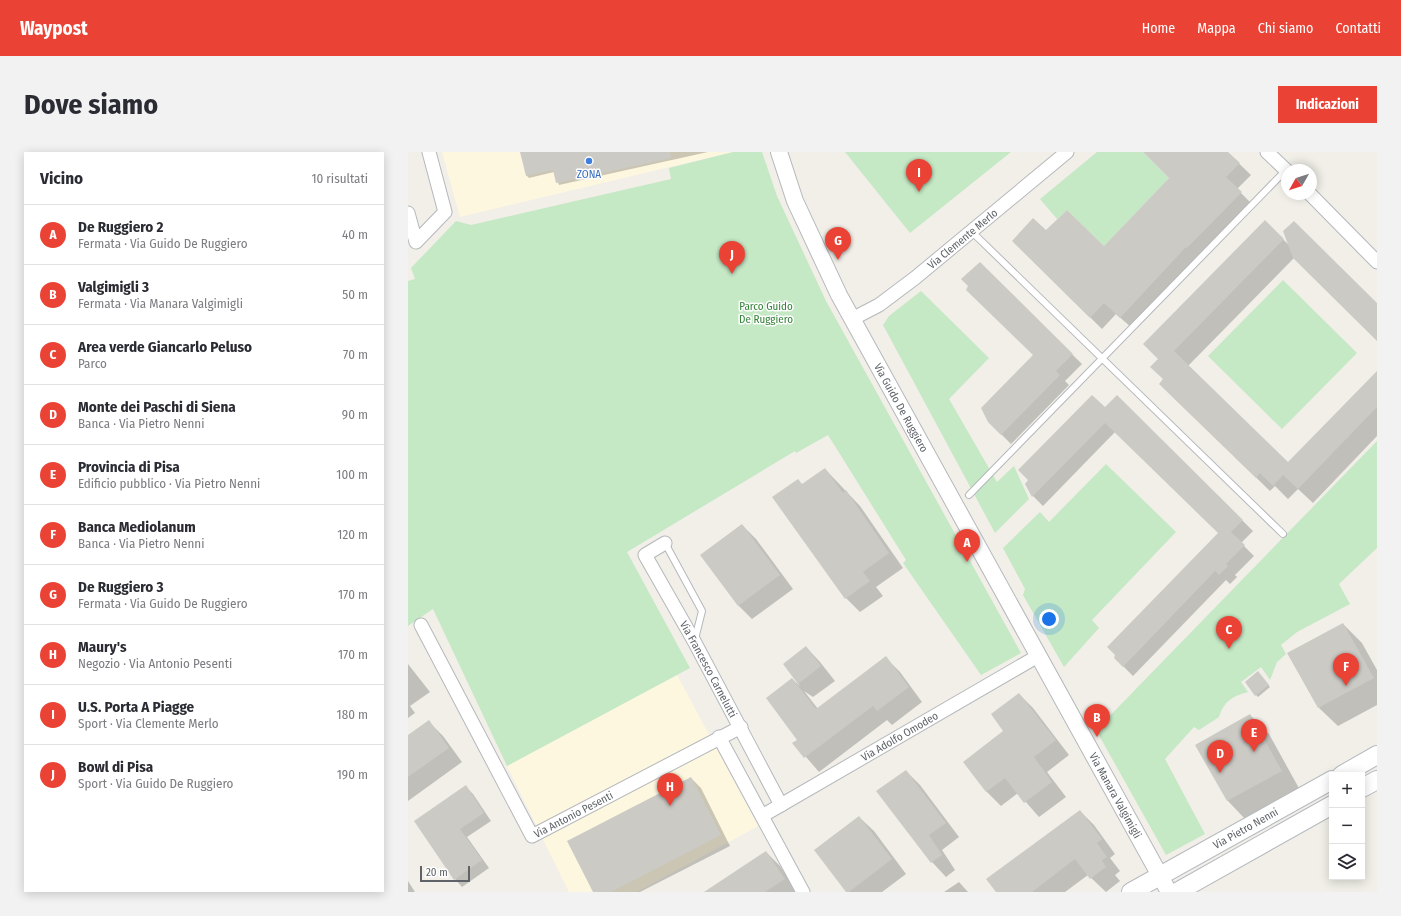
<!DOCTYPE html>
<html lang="it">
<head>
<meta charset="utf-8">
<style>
  body { margin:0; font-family:"Fira Sans Condensed",sans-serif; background:#f2f2f3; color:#2b2b33 }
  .controls { position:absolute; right:12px; bottom:12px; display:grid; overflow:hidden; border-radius:0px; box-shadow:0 2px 10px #0003 }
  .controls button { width:36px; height:36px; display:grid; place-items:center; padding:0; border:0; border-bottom:1px solid #e1e1e2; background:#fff; color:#2b2b33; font:20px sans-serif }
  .compass { position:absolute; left:873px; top:12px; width:36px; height:36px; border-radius:50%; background:#fff; box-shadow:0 2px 10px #0003; rotate:231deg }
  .scale { position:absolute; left:12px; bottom:10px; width:50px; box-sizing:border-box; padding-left:4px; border:2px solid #5f6368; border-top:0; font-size:11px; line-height:14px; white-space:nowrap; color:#5f6368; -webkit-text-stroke:3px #fff; paint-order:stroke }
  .you { position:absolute; left:641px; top:467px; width:14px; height:14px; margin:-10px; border:3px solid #fff; border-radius:50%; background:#1a73e8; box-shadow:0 0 0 6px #1a73e833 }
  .badge { display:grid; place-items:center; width:26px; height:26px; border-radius:50%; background:#ea4335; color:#fff; font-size:13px; font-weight:700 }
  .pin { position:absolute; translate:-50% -33px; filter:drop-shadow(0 1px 2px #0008) }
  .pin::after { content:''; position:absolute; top:21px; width:14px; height:12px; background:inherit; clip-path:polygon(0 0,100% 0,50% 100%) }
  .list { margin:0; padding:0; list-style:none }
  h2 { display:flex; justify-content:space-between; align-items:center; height:52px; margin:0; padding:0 16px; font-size:17px }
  h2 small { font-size:13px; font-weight:400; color:#7c7c81 }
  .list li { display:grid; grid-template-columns:26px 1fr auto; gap:12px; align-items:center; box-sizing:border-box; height:60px; padding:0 16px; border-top:1px solid #e1e1e2 }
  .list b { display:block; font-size:15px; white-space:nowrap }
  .list p { margin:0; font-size:13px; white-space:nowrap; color:#7c7c81 }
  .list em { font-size:13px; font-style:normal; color:#7c7c81 }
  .icon { flex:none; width:22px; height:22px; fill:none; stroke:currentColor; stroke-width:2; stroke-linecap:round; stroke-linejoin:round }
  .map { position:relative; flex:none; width:969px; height:740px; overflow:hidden; border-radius:0px }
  header { display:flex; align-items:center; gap:24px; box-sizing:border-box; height:56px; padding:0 20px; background:#ea4335; color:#fff }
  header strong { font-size:19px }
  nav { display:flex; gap:22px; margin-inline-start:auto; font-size:14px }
  .intro { display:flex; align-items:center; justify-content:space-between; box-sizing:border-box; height:96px; padding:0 24px }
  h1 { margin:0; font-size:28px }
  .button { padding:10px 18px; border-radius:0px; background:#ea4335; color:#fff; font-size:14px; font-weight:700 }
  main { display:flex; gap:24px; padding:0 24px }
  aside { flex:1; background:#fff; border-radius:0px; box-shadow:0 2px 10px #0003 }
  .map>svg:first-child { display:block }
</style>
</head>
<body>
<header>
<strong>Waypost</strong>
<nav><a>Home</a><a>Mappa</a><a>Chi siamo</a><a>Contatti</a></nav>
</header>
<div class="intro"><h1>Dove siamo</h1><a class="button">Indicazioni</a></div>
<main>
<aside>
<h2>Vicino<small>10 risultati</small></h2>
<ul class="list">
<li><span class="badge">A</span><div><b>De Ruggiero 2</b><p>Fermata · Via Guido De Ruggiero</p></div><em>40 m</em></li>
<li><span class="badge">B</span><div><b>Valgimigli 3</b><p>Fermata · Via Manara Valgimigli</p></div><em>50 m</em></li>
<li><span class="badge">C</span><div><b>Area verde Giancarlo Peluso</b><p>Parco</p></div><em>70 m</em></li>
<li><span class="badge">D</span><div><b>Monte dei Paschi di Siena</b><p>Banca · Via Pietro Nenni</p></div><em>90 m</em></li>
<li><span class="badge">E</span><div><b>Provincia di Pisa</b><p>Edificio pubblico · Via Pietro Nenni</p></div><em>100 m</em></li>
<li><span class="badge">F</span><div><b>Banca Mediolanum</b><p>Banca · Via Pietro Nenni</p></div><em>120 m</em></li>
<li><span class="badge">G</span><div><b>De Ruggiero 3</b><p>Fermata · Via Guido De Ruggiero</p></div><em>170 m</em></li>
<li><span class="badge">H</span><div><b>Maury's</b><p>Negozio · Via Antonio Pesenti</p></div><em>170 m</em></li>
<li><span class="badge">I</span><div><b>U.S. Porta A Piagge</b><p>Sport · Via Clemente Merlo</p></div><em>180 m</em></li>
<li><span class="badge">J</span><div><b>Bowl di Pisa</b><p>Sport · Via Guido De Ruggiero</p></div><em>190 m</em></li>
</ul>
</aside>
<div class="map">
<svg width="969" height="740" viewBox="0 0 969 740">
  <rect width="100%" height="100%" fill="#f1efe8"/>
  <!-- commercial -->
  <path fill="#fef7e0" d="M34 0H325L52 65Z
    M269 523 350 674 229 740H161L99 614Z"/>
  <!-- green -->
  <path fill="#c5e8c5" d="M325 0H354L369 44 418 149 613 501 573 523 495 411 498 408 420 283 388 301 387 299 219 400 282 516 99 614 25 457 0 474V129L7 127 3 116 48 69 63 73 263 27 261 16Z
    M437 0H603L502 81Z
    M689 0H735L761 26 696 94 659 58 649 67 632 47Z
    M875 128 949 201 874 277 800 204Z
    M513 139 581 206 541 247 589 330 606 314 621 347 587 381 475 173 481 164Z
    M969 289V396L931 432 942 452 889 480 873 493 878 502 869 510 862 528 853 515 833 530 840 540C825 544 816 549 811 565L791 578 786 575 757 607 797 682 758 703 688 578Z
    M698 312 768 380 684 468 691 476 656 515 615 443 617 437 595 396 632 360 641 370Z"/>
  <!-- shadow -->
  <path fill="#0003" d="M113 0H300L151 33 146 20 121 26 119 24Z
    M736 0H819L843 23 829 37 844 52 724 176 708 162 694 177 605 89 638 80 696 95 763 26Z
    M857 70 882 94 969 153V188L886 106 780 214 880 311 969 220V284L905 351 890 337 880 347 867 334 862 339 766 246 756 227 751 207Z
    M572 112 674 212 657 229 661 233 603 292 581 270 626 203Z
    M709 244 845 379 833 391 846 404 827 423 829 425 822 432 818 428 725 524 707 506 811 381 707 280 635 354 625 344 618 332Z
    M417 317 452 354 495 416 468 435 475 444 452 460 438 446 366 346 395 333Z
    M334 373 348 387 385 437 344 467 330 453Z
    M935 472 954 491 969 518V553L930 574 911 556Z
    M398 495 412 510 427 529 405 545 396 539 410 557 478 506 492 520 514 550 484 573 479 568 411 620 386 591 390 588 384 527 392 534 376 512Z
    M0 512 22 540 2 554 7 561 0 566Z
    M852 523 862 535 850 545 848 543Z
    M611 542 625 556 661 603 639 620 658 645 631 665 610 641 593 654 579 640 556 610 597 579Z
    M842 563 861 582 892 638 838 668 820 649 788 594Z
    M21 570 35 584 54 610 0 649V584Z
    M498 619 512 633 551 685 534 698 547 718 538 725 524 710 469 639Z
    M283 626 293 636 322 694 232 740H186Z
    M58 635 65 642 83 669 59 685 81 716 54 735 47 727 7 669Z
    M672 659 686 673 707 702 702 706 712 719 707 723 712 729 698 740 680 723 657 740H589Z
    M451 665 466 679 498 722 474 740H439Z
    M358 700 372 714 389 740H298Z
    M0 729 7 740H0Z
    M551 730 560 740H536Z"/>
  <!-- building -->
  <path fill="#cccac5" d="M112 0H262L263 6 148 31 145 18 118 24Z
    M735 0H820L832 11 818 25 834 40 779 96 778 95 712 166 696 151 682 166 604 89 625 66 638 78 659 58 696 94 761 26Z
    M857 68 876 87 766 199 880 310 969 219V255L890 337 875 323 865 334 852 321 848 326 751 232 755 227 742 215 750 207 735 192Z
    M886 69 969 151V189L885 106 875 79Z
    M572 110 665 202 648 219 652 223 593 283 580 270 573 256 625 203 558 138 560 134 553 127Z
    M684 243 697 255 709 243 835 368 823 380 837 393 818 412 820 414 811 423 807 419 715 515 706 506 707 503 699 495 810 381 697 271 624 345 617 332 620 328 610 318Z
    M417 316 435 341 438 338 481 401 455 420 462 429 437 447 364 345 390 327 394 332Z
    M334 372 372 423 330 454 292 403Z
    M935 471 966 526 910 556 879 501Z
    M398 494 413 514 390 532 375 512Z
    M478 504 501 535 469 559 465 554 396 606 384 591 389 588 358 546 384 526 408 557Z
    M850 519 861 533 847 544 837 530Z
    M611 541 648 588 626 605 644 630 616 651 597 626 578 640 555 610 595 579 583 562Z
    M842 562 874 619 819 649 787 593Z
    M21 568 41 596 0 625V583Z
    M498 618 538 671 521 683 534 703 523 711 468 639Z
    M283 625 313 683 203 740H185L159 689Z
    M58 633 76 661 52 677 74 708 46 728 6 669Z
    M672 658 694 687 689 691 699 705 694 708 698 715 682 727 667 707 624 740H588L578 727Z
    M451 664 484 707 441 740H438L406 698Z
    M358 699 377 727 357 740H296Z"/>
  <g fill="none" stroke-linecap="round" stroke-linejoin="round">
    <!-- service casing -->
    <g stroke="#b5b8bc" stroke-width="8">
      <path id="service" d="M563 79 875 382
        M561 343 878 18
        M257 391 294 459 287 487"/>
    </g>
    <!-- minor casing -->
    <g stroke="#b5b8bc" stroke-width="15">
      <g id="minor">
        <path d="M859 0 879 19"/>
        <path d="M902 42 969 110"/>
        <path d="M0 61 8 90 37 60 21 0"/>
        <path id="s1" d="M444 167 471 153 507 126 659 0"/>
        <path id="s2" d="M257 391 237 403 286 489 373 653"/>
        <path id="s3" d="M13 473 124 684 333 575"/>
        <path d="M311 585 395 740"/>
        <path id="s4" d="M354 664 630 504"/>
      </g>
    </g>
    <!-- tertiary casing -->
    <g stroke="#b5b8bc" stroke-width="18">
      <g id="tertiary">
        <path id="s5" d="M371 0 387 49 431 143 761 740"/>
      </g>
    </g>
    <!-- secondary casing -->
    <g stroke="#b6babf" stroke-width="20">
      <g id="secondary">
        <path d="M934 623 969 603"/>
        <path d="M954 636 969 628"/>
        <path id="s6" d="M723 740 924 628"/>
        <path d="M769 740 924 653"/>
      </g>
    </g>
    <!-- service -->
    <use href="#service" stroke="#fff" stroke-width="6"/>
    <!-- minor -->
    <use href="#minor" stroke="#fff" stroke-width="13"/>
    <!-- tertiary -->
    <use href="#tertiary" stroke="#fff" stroke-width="16"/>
    <!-- secondary -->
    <use href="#secondary" stroke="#fff" stroke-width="18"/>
  </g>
  <!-- markers -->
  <circle fill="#3f7fe0" stroke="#fff" stroke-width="1.5" cx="181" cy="9" r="4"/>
  <g text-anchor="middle" stroke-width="3" stroke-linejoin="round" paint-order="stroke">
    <!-- shop labels -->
    <g font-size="11" fill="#366cbe" stroke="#fff">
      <text x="181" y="26">ZONA</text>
    </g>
    <!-- street labels -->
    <g font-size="11" fill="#5f6368" stroke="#fff">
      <text dy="4" stroke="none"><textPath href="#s1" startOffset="137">Via Clemente Merlo</textPath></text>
      <text dy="4" stroke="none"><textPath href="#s5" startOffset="284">Via Guido De Ruggiero</textPath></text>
      <text dy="4" stroke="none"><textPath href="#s2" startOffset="154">Via Francesco Carnelutti</textPath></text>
      <text dy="4" stroke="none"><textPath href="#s4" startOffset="159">Via Adolfo Omodeo</textPath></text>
      <text dy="4" stroke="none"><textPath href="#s5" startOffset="727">Via Manara Valgimigli</textPath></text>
      <text dy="4" stroke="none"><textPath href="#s3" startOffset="285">Via Antonio Pesenti</textPath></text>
      <text dy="4" stroke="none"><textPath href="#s6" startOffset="131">Via Pietro Nenni</textPath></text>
    </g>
    <!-- park labels -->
    <g font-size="11" fill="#348238" stroke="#fff">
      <text x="358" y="158">Parco Guido<tspan x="358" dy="13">De Ruggiero</tspan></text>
    </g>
  </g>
</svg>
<div class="controls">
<button>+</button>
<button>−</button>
<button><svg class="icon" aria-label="layers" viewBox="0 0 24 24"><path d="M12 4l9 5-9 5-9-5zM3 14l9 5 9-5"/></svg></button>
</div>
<svg class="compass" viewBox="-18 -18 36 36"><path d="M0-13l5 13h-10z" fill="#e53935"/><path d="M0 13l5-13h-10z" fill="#7c7c81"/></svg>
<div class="scale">20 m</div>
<div class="you"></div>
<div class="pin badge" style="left:559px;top:410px">A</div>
<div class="pin badge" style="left:689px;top:585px">B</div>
<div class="pin badge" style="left:821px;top:497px">C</div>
<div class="pin badge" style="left:812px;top:621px">D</div>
<div class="pin badge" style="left:846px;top:600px">E</div>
<div class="pin badge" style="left:938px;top:534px">F</div>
<div class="pin badge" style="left:430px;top:108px">G</div>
<div class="pin badge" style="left:262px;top:654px">H</div>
<div class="pin badge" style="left:511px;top:40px">I</div>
<div class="pin badge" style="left:324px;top:122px">J</div>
</div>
</main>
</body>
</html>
